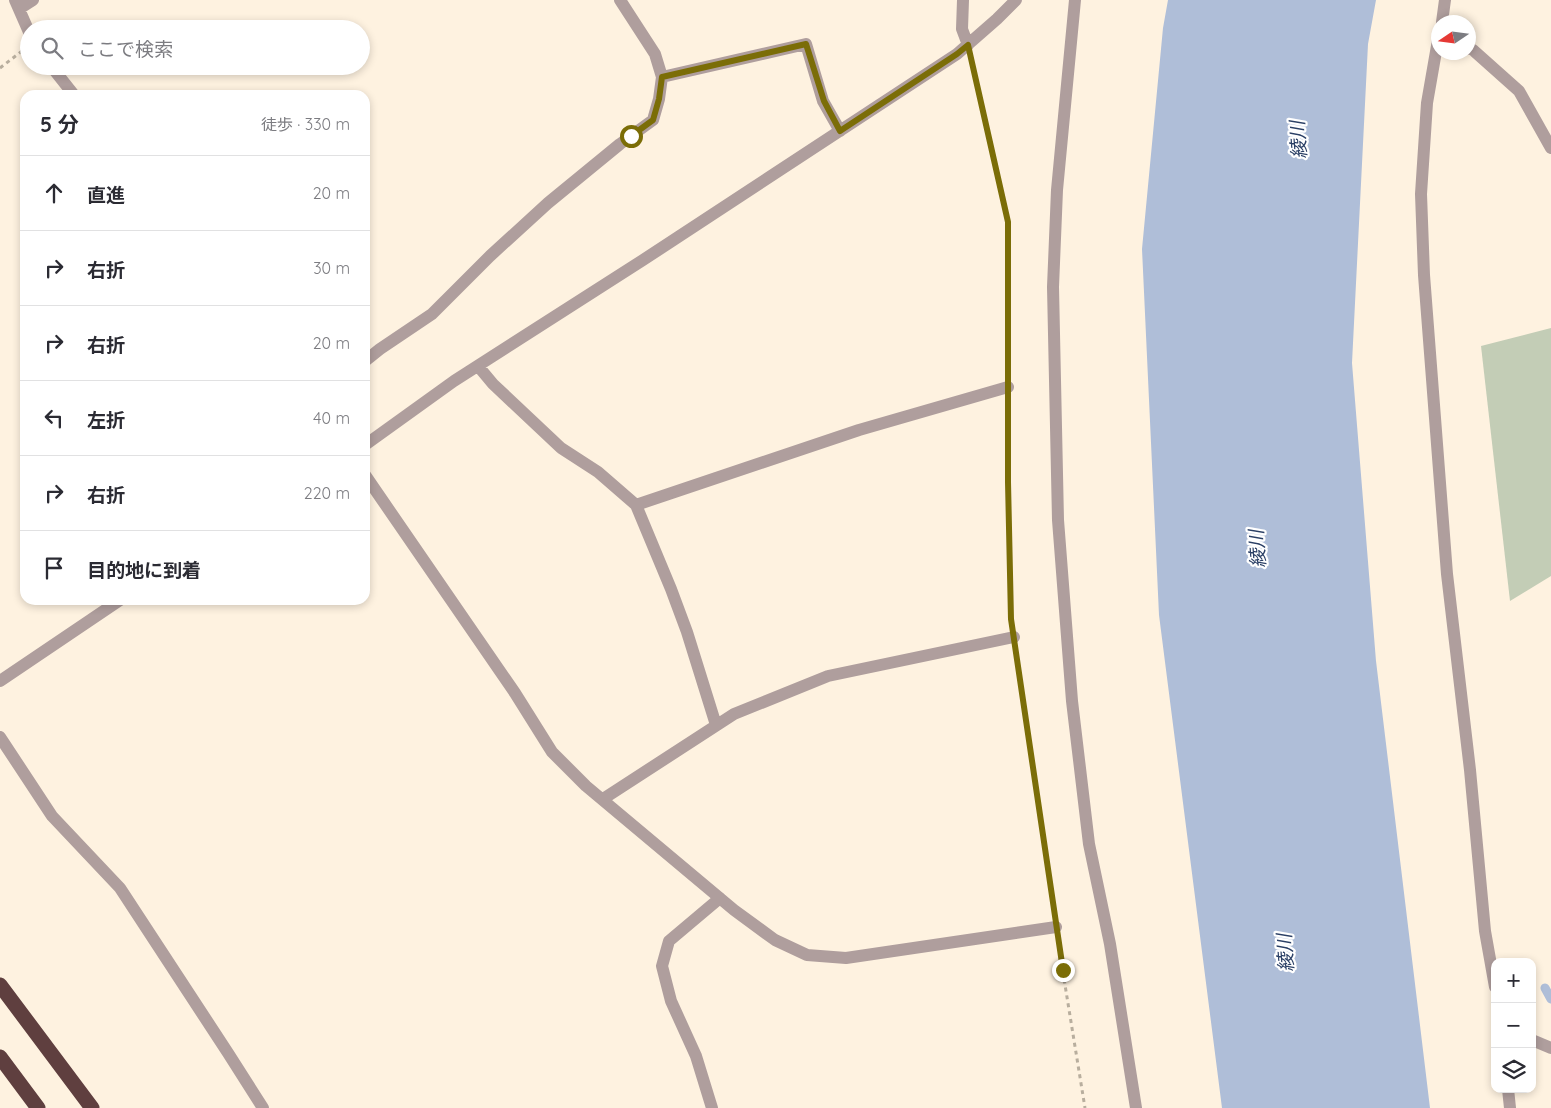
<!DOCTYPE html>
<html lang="ja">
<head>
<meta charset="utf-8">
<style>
  body { margin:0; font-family:Quicksand,"Noto Sans JP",sans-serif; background:#f2f2f3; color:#2b2b33 }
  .controls { position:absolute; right:15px; bottom:15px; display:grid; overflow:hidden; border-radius:10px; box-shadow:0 2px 8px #0003 }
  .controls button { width:45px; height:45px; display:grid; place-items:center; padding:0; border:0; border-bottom:1px solid #e1e1e2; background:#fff; color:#2b2b33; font:25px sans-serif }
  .compass { position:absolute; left:1431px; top:15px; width:45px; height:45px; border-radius:50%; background:#fff; box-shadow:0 2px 8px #0003; rotate:257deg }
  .stop { position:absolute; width:15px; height:15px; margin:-11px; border:4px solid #7b6d07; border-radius:50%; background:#fff }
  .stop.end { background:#7b6d07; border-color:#fff; box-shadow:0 1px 5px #0008 }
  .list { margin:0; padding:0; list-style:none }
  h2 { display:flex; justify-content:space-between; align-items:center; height:65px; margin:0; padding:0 20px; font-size:21px }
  h2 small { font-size:16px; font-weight:400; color:#7c7c81 }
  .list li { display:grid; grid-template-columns:32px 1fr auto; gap:15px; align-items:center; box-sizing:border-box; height:75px; padding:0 20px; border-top:1px solid #e1e1e2 }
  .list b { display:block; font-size:19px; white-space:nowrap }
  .list em { font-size:16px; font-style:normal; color:#7c7c81 }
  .icon { flex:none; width:28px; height:28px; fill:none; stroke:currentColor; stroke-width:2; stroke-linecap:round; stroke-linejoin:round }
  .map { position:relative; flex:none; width:1551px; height:1108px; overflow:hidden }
  .search { position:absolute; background:#fff; box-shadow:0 2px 8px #0003; left:20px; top:20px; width:350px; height:55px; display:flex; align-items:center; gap:12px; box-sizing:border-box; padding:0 18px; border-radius:28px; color:#7c7c81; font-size:19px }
  .panel { position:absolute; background:#fff; box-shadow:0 2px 8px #0003; left:20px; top:90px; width:350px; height:515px; border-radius:15px }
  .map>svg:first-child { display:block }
</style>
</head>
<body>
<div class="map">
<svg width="1551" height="1108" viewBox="0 0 1551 1108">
  <rect width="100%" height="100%" fill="#fef2e0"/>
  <!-- green -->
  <path fill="#c3cdb6" d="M1551 328V576L1510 601 1481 346Z"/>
  <!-- water -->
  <path fill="#afbed8" d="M1168 0H1376L1368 44 1352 363 1376 661 1430 1108H1222L1159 615 1142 249 1163 28Z"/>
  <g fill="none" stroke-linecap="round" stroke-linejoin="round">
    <!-- stream -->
    <path stroke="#afbed8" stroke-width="9" d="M1545 988 1551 999"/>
    <!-- path -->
    <path stroke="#b8ae9e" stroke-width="3" stroke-dasharray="4 4" stroke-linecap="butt" d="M0 68 22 51
      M973 68 1008 222V368
      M1008 409 1011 618
      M1017 656 1053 907
      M1059 948 1085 1108"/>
    <!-- minor -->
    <path stroke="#af9e9d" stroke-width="12" d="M15 0 29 32
      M963 0 962 29 968 45
      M1075 0 1057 190 1053 287 1058 520 1072 701 1089 844 1110 944 1136 1108
      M19 9 33 0
      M1442 22 1445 0
      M1438 40 1427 103 1421 194 1424 275 1447 574 1470 770 1485 931 1495 987
      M1468 48 1473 50 1519 91 1551 148
      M51 66 74 95
      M662 77 806 44 823 101 840 131
      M365 361 380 349 432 314 490 256 548 203 620 144 653 120 659 99 662 77 655 54 620 0
      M478 366 493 384 561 448 598 472 636 505 671 589 687 632 716 725
      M365 445 454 381 643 260 957 54 997 19 1016 0
      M365 475 515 693 552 752 586 786 734 910 775 940 807 955 846 958 1056 927
      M636 505 859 430 1008 387
      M0 681 120 600
      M0 737 52 816 120 888 228 1053 263 1108
      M603 799 734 714 828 676 1014 637
      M1532 1040 1551 1048
      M1508 1089 1510 1108
      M712 1108 696 1056 671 1001 662 966 669 941 720 898"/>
    <!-- highway -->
    <path stroke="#5f3f3f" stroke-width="15" d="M0 985 92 1108
      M0 1057 38 1108"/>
  </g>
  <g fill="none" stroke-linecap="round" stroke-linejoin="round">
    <!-- route -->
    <path stroke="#7b6d07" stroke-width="6" d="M631 136 653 120 659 99 662 77 806 44 824 101 840 131 957 54 968 45 1008 222V482L1011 619 1063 970"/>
  </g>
  <g text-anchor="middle" stroke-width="4.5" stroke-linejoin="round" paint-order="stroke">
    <!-- water labels -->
    <g font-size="19" font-style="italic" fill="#2a3f65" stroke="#fff">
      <text transform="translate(1298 140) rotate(-94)" y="7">綾川</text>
      <text transform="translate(1257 549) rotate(-94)" y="7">綾川</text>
      <text transform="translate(1285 953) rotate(-94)" y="7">綾川</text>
    </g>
  </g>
</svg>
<div class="controls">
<button>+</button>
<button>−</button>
<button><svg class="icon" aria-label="layers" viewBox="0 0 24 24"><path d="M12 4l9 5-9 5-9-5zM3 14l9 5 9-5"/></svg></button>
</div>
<svg class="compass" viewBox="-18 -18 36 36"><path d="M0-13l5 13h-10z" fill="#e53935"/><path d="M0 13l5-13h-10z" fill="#7c7c81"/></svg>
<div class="stop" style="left:631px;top:136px"></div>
<div class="stop end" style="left:1063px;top:970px"></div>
<div class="search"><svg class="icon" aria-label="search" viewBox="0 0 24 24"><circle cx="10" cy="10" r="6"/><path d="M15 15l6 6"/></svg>ここで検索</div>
<section class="panel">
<h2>5 分<small>徒歩 · 330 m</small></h2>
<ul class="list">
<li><svg class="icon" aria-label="ahead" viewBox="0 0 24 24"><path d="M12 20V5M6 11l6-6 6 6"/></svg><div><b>直進</b></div><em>20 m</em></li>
<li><svg class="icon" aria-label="right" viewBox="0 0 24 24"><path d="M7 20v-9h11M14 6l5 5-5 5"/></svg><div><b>右折</b></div><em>30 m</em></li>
<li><svg class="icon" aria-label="right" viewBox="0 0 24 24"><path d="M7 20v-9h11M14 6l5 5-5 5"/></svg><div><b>右折</b></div><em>20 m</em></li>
<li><svg class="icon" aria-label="left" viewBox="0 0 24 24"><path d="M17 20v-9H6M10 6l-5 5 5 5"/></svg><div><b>左折</b></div><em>40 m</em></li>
<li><svg class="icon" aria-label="right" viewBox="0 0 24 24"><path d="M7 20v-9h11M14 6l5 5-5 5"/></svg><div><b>右折</b></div><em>220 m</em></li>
<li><svg class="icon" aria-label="arrive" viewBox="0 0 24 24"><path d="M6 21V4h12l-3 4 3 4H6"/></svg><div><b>目的地に到着</b></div></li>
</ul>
</section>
</div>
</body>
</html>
